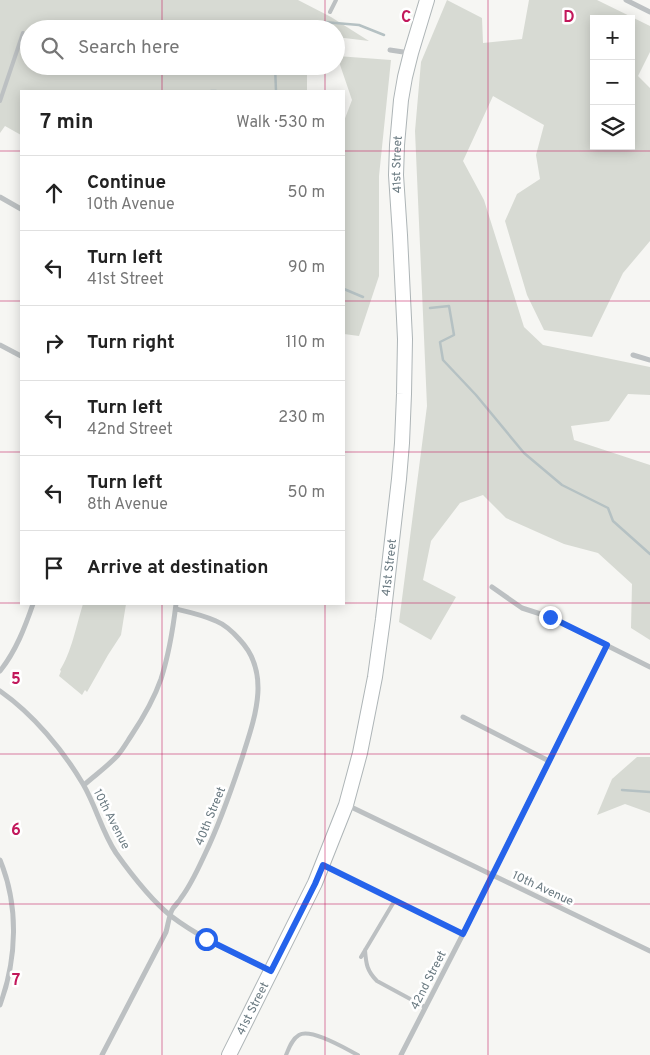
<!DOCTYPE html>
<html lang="en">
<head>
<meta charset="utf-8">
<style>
  body { margin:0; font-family:Overpass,sans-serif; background:#f2f2f2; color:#222 }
  .controls { position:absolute; right:15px; top:15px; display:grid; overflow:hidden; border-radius:0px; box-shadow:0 2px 12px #0003 }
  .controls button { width:45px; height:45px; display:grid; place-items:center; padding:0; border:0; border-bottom:1px solid #e0e0e0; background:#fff; color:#222; font:25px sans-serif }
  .stop { position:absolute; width:15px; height:15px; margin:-11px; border:4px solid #2563eb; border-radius:50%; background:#fff }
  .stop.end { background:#2563eb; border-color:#fff; box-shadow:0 1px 5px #0008 }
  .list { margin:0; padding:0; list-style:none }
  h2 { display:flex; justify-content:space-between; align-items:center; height:65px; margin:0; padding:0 20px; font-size:21px }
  h2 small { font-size:16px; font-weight:400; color:#767676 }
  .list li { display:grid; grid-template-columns:32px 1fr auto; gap:15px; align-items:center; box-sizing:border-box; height:75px; padding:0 20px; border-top:1px solid #e0e0e0 }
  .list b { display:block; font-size:19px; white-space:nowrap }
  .list p { margin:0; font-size:16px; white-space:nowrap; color:#767676 }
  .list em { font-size:16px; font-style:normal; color:#767676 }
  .icon { flex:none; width:28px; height:28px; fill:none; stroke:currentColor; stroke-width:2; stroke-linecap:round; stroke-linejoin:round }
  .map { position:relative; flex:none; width:650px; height:1055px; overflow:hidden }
  .search { position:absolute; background:#fff; box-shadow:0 2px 12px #0003; left:20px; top:20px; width:325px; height:55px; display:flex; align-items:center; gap:12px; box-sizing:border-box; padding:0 18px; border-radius:28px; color:#767676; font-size:19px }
  .panel { position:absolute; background:#fff; box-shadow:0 2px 12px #0003; left:20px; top:90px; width:325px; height:515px; border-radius:0px }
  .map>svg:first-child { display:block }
</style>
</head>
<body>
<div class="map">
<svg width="650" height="1055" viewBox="0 0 650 1055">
  <rect width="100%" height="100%" fill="#f6f6f3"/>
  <!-- green -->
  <path fill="#d7dad3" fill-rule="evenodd" d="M0 0H298L331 17 369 41 336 37V29H29V66H307V91H21V135L5 126 0 133Z
    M447 0 482 18 483 43 522 39 529 0H597L650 26V52L638 76 650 88V241L623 273 592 337 544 330 527 295 505 221 517 194 540 179 536 155 544 125 493 96 463 161 484 200 524 327 543 345 650 367V395L628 394 609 421 571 426 574 440 650 465V640L631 628 632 584 598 553 564 544 506 518 483 495 460 503 431 541 423 580 456 597 431 640 399 622 427 406 415 131 421 62ZM594 19H631V146H594Z
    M337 56 391 60 379 176V276L359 336 344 334V121L352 100Z
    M83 604H126L121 635 108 655 87 692 85 690 82 695 59 676 61 671 60 670C71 654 77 623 83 604Z
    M637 757H650V813L625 804 597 815 612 779Z"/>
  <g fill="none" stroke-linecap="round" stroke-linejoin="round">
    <!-- stream -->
    <path stroke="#b5c1c3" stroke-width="2.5" d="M303 29 324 22 359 25 384 35
      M275 66 276 91
      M211 91H216
      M344 289 363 297
      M430 308 449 306 454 335 440 342 443 360 476 395 524 453 562 485 608 508 613 521 650 554
      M622 790 650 792"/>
    <!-- secondary casing -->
    <g stroke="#aeb5b7" stroke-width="16">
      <g id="secondary">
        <path id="s1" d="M229 1055 315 883 346 805 360 753 375 677 383 619 399 479 402 443 404 394 405 339 400 235 396 175 397 145 401 100 405 77 411 53 427 0"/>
      </g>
    </g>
    <!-- lane -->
    <path stroke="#bcc0c2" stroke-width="4" d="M330 12 336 0
      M0 101 23 33
      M325 866 463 934
      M365 950C366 964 367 971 377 981L425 1007
      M361 957 395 900
      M286 1055C289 1048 292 1039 299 1035 311 1028 346 1049 358 1055"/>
    <!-- street -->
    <path stroke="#bcc0c2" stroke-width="5" d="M626 0 650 12
      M390 50 410 53
      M0 197 21 209
      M0 345 21 356
      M633 355 650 360
      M492 587 522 608 550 617 650 667
      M0 671C16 651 25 627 33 604
      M0 691C33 714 63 750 83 784 96 806 102 832 116 853 131 874 151 900 171 916 201 939 237 954 271 971
      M463 717 549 761
      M84 785C95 775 107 767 118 755 123 749 127 742 131 736 143 718 154 699 161 679 169 654 173 629 176 604
      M347 805 650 951
      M0 860C19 906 17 959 0 1005
      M102 1055 166 932C168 925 169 916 172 910 174 906 179 902 181 898 191 885 198 869 205 854 220 823 231 791 242 758 254 720 272 674 240 640 233 632 226 625 216 621 203 615 189 612 176 609
      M401 1055 463 934 607 645"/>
    <!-- secondary -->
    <use href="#secondary" stroke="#fff" stroke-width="14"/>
  </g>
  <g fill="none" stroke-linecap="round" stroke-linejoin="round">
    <!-- route -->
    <path stroke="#2563eb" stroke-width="6" d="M206 939 271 971 315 884 323 865 463 934 607 645 550 617"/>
  </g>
  <!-- grid -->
  <path fill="none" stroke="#c2185b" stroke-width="1" stroke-opacity="0.55" d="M162 0V29M325 0V29M488 0V1055M162 66V91M325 66V91M0 151H21M344 151H650M0 301H21M344 301H650M0 452H21M344 452H650M0 603H21M344 603H650M162 604V1055M325 604V1055M0 754H650M0 904H650"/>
  <g text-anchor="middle" stroke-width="5" stroke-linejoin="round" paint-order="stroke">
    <!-- street labels -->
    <g font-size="12" fill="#697980" stroke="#fff">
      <text dy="4" stroke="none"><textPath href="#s1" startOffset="922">41st Street</textPath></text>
      <text dy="4" stroke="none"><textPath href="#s1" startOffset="518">41st Street</textPath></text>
      <text transform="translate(210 816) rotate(-68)" y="4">40th Street</text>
      <text transform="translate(112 819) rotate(63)" y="4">10th Avenue</text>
      <text transform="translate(543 888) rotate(25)" y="4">10th Avenue</text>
      <text transform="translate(428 980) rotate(-63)" y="4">42nd Street</text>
      <text dy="4" stroke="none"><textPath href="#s1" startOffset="52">41st Street</textPath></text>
    </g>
  </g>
  <g font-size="16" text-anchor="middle" font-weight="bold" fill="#c2185b" stroke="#fff" stroke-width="5" stroke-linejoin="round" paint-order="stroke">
    <text x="406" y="22">C</text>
    <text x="569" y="22">D</text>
    <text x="16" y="684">5</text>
    <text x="16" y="835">6</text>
    <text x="16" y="985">7</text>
  </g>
</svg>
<div class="controls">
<button>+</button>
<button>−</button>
<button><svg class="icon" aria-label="layers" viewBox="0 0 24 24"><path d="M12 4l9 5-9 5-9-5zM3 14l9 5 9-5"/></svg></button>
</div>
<div class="stop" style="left:206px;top:939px"></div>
<div class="stop end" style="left:550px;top:617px"></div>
<div class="search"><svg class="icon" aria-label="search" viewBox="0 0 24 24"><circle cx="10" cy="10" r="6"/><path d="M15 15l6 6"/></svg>Search here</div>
<section class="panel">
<h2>7 min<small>Walk · 530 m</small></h2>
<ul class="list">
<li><svg class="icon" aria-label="ahead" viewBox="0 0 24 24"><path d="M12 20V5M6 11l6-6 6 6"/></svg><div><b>Continue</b><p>10th Avenue</p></div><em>50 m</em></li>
<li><svg class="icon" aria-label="left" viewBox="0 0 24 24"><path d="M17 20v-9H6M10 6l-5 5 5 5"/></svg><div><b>Turn left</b><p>41st Street</p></div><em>90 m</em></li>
<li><svg class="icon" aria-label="right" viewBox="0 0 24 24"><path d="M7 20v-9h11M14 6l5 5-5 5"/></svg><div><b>Turn right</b></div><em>110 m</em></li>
<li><svg class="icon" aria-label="left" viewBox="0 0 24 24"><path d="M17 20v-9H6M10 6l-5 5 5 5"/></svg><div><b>Turn left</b><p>42nd Street</p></div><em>230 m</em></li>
<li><svg class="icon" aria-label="left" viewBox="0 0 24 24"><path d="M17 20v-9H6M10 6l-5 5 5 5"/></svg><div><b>Turn left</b><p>8th Avenue</p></div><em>50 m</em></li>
<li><svg class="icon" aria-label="arrive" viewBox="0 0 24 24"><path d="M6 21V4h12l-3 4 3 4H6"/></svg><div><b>Arrive at destination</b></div></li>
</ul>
</section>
</div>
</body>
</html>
